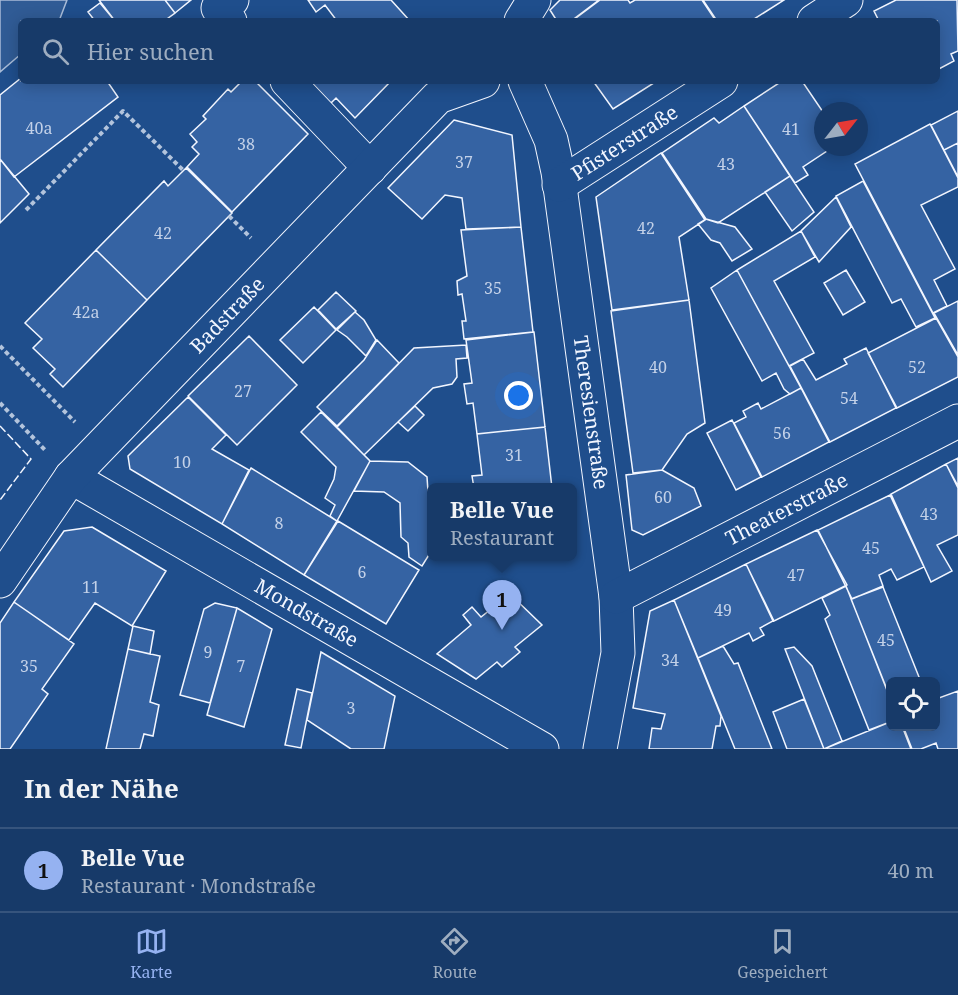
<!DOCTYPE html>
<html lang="de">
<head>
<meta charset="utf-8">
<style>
  body { margin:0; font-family:"Noto Serif",serif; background:#20416f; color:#f1f3f6 }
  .controls { position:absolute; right:18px; bottom:18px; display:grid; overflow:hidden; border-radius:9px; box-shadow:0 3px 15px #0003 }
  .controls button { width:54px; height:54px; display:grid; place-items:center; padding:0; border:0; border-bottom:2px solid #36547d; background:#173a69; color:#f1f3f6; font:30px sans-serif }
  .compass { position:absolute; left:814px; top:102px; width:54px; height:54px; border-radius:50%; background:#173a69; box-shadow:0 3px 15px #0003; rotate:59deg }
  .you { position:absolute; left:519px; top:396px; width:21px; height:21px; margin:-15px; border:4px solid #fff; border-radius:50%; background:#1a73e8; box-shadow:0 0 0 9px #1a73e833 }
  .badge { display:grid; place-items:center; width:39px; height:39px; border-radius:50%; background:#95b2f1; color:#111; font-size:20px; font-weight:700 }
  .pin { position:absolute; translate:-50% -50px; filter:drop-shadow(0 2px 3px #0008) }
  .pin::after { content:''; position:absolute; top:32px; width:21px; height:18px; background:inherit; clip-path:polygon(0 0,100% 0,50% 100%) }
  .popup { position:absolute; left:427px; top:483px; width:150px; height:78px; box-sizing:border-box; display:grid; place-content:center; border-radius:9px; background:#173a69; filter:drop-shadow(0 2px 4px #0005); font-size:20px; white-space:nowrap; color:#9eadc0 }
  .popup b { font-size:22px; color:#f1f3f6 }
  .popup::after { content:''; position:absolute; left:50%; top:100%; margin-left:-12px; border:12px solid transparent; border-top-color:#173a69 }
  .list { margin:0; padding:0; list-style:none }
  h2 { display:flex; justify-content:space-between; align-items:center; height:78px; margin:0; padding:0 24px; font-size:26px }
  h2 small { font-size:20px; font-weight:400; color:#9eadc0 }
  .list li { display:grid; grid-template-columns:39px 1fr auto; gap:18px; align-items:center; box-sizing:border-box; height:84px; padding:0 24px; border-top:2px solid #36547d }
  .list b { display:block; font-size:22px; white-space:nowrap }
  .list p { margin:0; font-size:20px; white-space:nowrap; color:#9eadc0 }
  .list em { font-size:20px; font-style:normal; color:#9eadc0 }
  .icon { flex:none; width:33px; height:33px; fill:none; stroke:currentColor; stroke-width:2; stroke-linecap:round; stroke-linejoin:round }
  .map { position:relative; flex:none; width:958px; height:749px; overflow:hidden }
  .search { position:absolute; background:#173a69; box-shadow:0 3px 15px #0003; left:18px; right:18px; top:18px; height:66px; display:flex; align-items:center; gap:15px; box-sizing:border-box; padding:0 21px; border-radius:9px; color:#9eadc0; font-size:22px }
  .sheet { height:162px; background:#173a69 }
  nav { display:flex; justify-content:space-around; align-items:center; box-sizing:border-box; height:84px; border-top:2px solid #36547d; background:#173a69; font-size:16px; color:#9eadc0 }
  nav a { display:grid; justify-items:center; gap:3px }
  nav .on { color:#95b2f1 }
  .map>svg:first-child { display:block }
</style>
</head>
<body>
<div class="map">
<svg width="958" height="749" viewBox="0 0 958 749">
  <rect width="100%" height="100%" fill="#1f4e8c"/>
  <!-- built -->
  <path fill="#305b95" stroke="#a8bbd7" stroke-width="1.5" d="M0 0H67L59 21H21V54L0 72Z"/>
  <!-- building -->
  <path fill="#3563a3" stroke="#f2f6ff" stroke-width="1.5" d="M99 0H165L175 13 164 21H115Z
    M165 0H191L175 13Z
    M308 0H391L410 21H337L325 5 316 12Z
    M560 0H599L571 21H557L550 10Z
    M600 0H628L630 3 635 0H702L716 21H572Z
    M703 0H784L751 21H717Z
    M896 0H957L958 51 951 54 954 61 937 70V21H879L874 11Z
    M100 3 115 21H95L88 12Z
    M21 78V81H107L118 97 14 177 0 159V95Z
    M242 81H255L308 134 232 212 187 167 199 154 192 147 197 142 190 134 206 119 203 116 228 89 231 92Z
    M311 81H391L355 118 336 98 322 112 301 91Z
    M593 81H657L613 109Z
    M782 81H802L823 112V147H833L803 167 808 175 795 183 744 106Z
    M744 106 790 176 718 223 706 219 662 153 714 118 719 123Z
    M958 111V143L944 150 931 125Z
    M454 120 512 135 521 227 466 229 462 198 445 195 422 219 388 188Z
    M930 124 958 178V187L921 205 955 269 934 280 947 306 933 313 855 164Z
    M958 143V177L944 150Z
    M661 153 705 220 679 237 689 300 612 310 596 197Z
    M0 159 29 194 0 223Z
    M186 168 232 213 147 300 96 250 164 181 168 186Z
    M790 176 814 212 792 231 765 192Z
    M863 181 935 318 916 327 901 299 892 303 836 196Z
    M836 197 851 227 819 262 801 231Z
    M706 219 735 227 752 249 732 261 720 243 711 240 698 224Z
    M521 227 533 332 464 339 462 321H466L462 294 458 295 457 281 467 276 461 230Z
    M801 231 815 257 774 281 814 353 789 366 737 270Z
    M96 250 147 300 63 387 50 374 55 369 33 348 42 339 25 323Z
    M737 270 801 388 790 394 784 389 776 373 762 381 711 288Z
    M846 270 865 302 843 315 824 283Z
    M336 292 356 311 336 329 318 310Z
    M689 300 705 423 687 434 662 470 633 473 611 311Z
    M958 301V355L934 313Z
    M314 307 336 330 303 363 280 340Z
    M355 312 364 320 376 340 366 356 347 337 337 330Z
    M936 318 958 357V377L897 408 868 353Z
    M534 332 545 427 477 434 473 403 467 404 464 384 472 383 466 340Z
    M249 336 297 385 237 445 188 396Z
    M377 340 399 363 337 426 317 407 364 360Z
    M466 345 467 358 456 359 457 377 452 384 433 388 364 455 337 427 414 348Z
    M866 348 896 408 830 442 790 366 803 359 816 380 847 364 844 359Z
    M801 388 829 442 762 477 734 423 746 417 743 411 758 403 761 409Z
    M188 397 226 435 212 449 249 470 222 524 130 469 128 456Z
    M415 406 424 415 408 431 398 422Z
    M321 412 370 461 337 521 330 516 335 505 325 498 334 479 336 467 301 432Z
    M732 420 761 477 736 490 707 433Z
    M545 427 552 488H474L472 476 482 475 477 434Z
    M958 458V486L946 464Z
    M370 461 408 462 427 477 432 550 422 566 409 557 408 543 401 537 400 503 384 492 354 491Z
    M946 464 958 488V535L937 545 952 571 931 582 891 494Z
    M251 468 337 521 304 575 222 524Z
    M662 470 694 488 701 506 643 535 632 530 626 475Z
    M890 495 924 567 897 580 891 569 879 575 883 586 852 599 818 530Z
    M338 521 419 570 386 624 304 575Z
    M92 527 166 571 132 626 95 603 69 640 14 602 64 531Z
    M817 530 847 585 774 621 746 564Z
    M746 564 773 621 760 628 764 635 753 641 749 633 698 658 674 600Z
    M846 586 890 698V722L869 730 825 619 830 615 822 598Z
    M883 587 921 682H890V697L851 599Z
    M510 594 542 625 515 647 520 652 502 667 497 662 476 679 437 654 471 625 463 615 472 607 481 617Z
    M674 600 721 716 720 726H716L712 749H649L652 728 661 729 665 714 633 708 650 611Z
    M14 602 74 644 42 689 48 694 10 749H0V623Z
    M215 603 237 608 210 703 180 695 204 609Z
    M237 608 272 629 244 727 207 715Z
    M133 626 154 631 150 654 128 649Z
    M723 646 734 664 738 663 772 749H735L698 658Z
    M794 647 812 666 842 741 824 749 785 649Z
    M128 649 160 656 150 702 159 705 153 736 144 734 140 749H106Z
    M321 652 395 696 384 749H351L307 720Z
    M297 689 312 693 301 748 285 745Z
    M958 691V749H938L936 743 921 749H912L903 726H936V699Z
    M804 699 824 749H787L773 712Z
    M890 722V726H902L911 749H824Z"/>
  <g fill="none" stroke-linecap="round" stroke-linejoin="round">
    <!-- minor casing -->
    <g stroke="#f2f6ff" stroke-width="35">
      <g id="minor">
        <path d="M230 21 218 8 232 0"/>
        <path d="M521 21 534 0"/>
        <path d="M814 21 846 0"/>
        <path d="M287 81 370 168"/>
        <path id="s1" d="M525 81 551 140 558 172 616 597 618 653 600 749"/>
        <path id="s2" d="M559 185 721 81"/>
        <path id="s3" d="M71 477 542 749"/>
        <path id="s4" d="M0 581 71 477 438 97 483 81"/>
        <path id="s5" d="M616 597 958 421"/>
      </g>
    </g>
    <!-- path -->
    <path stroke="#b3c4dc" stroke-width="4" stroke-dasharray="4.5 3" stroke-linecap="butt" d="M26 210 123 111 183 170
      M229 216 251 238
      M0 346 75 422
      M0 403 45 450"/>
    <!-- minor -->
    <use href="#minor" stroke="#1f4e8c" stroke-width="33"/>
    <!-- fence -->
    <path stroke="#f2f6ff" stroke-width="1.5" stroke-dasharray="8 3" stroke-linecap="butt" d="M0 426 31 459 0 500"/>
  </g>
  <g text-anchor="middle" stroke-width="4.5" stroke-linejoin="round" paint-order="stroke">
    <!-- number labels -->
    <g font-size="16" fill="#c3d1e8">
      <text x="39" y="134">40a</text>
      <text x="791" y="135">41</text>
      <text x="246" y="150">38</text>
      <text x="464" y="168">37</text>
      <text x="726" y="170">43</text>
      <text x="646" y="234">42</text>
      <text x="163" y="239">42</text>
      <text x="493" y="294">35</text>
      <text x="86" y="318">42a</text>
      <text x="658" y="373">40</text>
      <text x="917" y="373">52</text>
      <text x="243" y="397">27</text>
      <text x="849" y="404">54</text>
      <text x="782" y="439">56</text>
      <text x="514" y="461">31</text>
      <text x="182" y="468">10</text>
      <text x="663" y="503">60</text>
      <text x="929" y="520">43</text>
      <text x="279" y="529">8</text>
      <text x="871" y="554">45</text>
      <text x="362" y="578">6</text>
      <text x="796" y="581">47</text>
      <text x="91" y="593">11</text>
      <text x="723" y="616">49</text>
      <text x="886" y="646">45</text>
      <text x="208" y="658">9</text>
      <text x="670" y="666">34</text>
      <text x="29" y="672">35</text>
      <text x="241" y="672">7</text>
      <text x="351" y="714">3</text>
    </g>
    <!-- street labels -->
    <g font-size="20" fill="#f2f6ff" stroke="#1f4e8c">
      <text dy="7" stroke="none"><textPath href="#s2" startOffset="78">Pfisterstraße</textPath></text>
      <text dy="7" stroke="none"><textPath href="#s4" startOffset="351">Badstraße</textPath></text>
      <text dy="7" stroke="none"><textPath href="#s1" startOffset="340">Theresienstraße</textPath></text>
      <text dy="7" stroke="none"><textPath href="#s5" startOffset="192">Theaterstraße</textPath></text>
      <text dy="7" stroke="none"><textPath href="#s3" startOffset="272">Mondstraße</textPath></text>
    </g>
  </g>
</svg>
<div class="controls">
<button><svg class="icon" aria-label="locate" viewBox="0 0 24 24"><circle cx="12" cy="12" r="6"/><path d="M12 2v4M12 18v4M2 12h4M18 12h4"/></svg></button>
</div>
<svg class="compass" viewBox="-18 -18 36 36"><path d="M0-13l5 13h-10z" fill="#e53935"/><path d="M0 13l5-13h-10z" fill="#9eadc0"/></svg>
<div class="you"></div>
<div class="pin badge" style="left:502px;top:630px">1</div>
<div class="popup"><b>Belle Vue</b>Restaurant</div>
<div class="search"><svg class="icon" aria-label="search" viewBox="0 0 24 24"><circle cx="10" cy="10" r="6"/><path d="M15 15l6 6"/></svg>Hier suchen</div>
</div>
<section class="sheet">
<h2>In der Nähe<small></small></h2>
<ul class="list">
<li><span class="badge">1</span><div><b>Belle Vue</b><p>Restaurant · Mondstraße</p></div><em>40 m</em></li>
</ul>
</section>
<nav>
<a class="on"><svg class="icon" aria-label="map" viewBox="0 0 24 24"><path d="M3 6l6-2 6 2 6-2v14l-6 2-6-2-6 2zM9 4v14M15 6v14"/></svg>Karte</a>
<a><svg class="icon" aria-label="directions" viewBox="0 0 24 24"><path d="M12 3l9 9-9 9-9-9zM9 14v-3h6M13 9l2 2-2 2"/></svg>Route</a>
<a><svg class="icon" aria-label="saved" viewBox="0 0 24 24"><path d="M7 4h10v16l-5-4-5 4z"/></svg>Gespeichert</a>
</nav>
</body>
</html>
